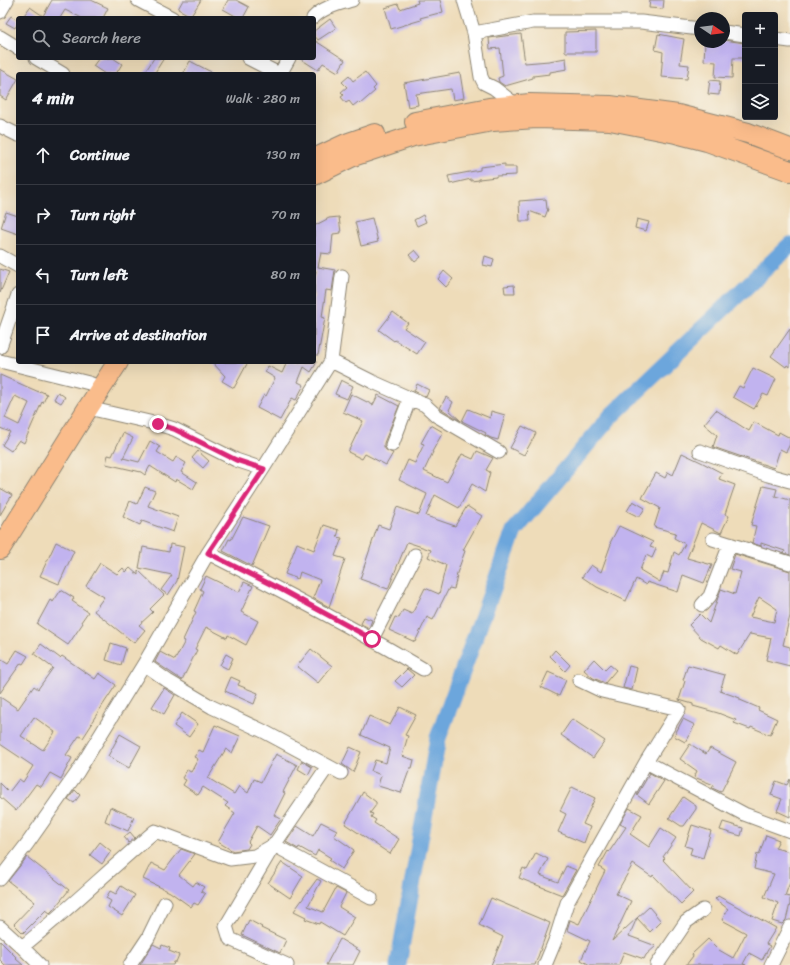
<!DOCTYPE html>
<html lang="en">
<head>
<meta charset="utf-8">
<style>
  body { margin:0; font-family:Sriracha,sans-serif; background:#20242c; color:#f1f3f6 }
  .controls { position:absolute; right:12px; top:12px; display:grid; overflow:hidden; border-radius:4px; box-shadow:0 4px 16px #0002 }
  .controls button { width:36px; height:36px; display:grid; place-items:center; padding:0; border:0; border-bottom:1px solid #363941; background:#171b24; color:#f1f3f6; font:20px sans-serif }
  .compass { position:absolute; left:694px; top:12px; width:36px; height:36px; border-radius:50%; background:#171b24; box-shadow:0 4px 16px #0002; rotate:103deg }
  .stop { position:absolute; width:12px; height:12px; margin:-9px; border:3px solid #db2777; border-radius:50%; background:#fff }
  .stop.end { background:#db2777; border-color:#fff; box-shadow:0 1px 4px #0008 }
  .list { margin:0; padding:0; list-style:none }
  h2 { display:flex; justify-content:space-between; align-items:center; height:52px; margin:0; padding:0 16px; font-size:17px }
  h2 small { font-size:13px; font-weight:400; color:#9ea1a6 }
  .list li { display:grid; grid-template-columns:26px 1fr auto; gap:12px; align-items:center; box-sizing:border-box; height:60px; padding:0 16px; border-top:1px solid #363941 }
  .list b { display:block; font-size:15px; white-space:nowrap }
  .list em { font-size:13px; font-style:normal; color:#9ea1a6 }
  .icon { flex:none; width:22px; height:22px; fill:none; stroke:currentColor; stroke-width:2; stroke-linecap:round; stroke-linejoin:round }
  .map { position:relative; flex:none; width:790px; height:965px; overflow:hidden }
  .search { position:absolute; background:#171b24; box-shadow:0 4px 16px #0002; left:16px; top:16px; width:300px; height:44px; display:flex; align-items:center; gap:10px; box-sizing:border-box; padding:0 14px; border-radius:4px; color:#9ea1a6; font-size:15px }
  .panel { position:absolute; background:#171b24; box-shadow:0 4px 16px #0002; left:16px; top:72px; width:300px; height:292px; border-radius:4px }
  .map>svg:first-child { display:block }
</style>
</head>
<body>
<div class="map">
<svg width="790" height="965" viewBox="0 0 790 965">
  <rect width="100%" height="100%" fill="#f7f3e8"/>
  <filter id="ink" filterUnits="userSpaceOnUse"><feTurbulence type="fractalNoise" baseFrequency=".025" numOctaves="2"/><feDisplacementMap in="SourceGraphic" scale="8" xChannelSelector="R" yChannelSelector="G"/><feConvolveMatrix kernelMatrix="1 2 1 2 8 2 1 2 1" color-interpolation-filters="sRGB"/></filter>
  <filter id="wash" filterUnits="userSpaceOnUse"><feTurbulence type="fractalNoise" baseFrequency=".012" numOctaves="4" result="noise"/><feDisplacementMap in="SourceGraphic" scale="16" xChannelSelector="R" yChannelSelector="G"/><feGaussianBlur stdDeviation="0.9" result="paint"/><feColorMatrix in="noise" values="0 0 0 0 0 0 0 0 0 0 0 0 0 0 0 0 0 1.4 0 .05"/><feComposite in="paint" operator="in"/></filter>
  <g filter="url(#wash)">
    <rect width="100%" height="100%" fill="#eedcb9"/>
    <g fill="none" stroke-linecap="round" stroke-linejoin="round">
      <!-- river -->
      <path stroke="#6ca6dc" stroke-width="17" d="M398 965 438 738 514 531 611 416 790 245"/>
    </g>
    <g id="blocks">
      <!-- building -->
      <path fill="#c1b3ef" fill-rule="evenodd" d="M52 0H91L108 8 103 18H82L65 10 60 18H22L30 7 43 16Z
        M183 0H201L191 16 178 9Z
        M228 0H236L249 7 243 18H239L223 9Z
        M417 0H440L443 12 420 18 421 20 391 29 385 8 398 4 400 9 418 3Z
        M650 0H664L663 9 649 8Z
        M11 16 18 20V23L15 28 6 23Z
        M330 19 336 28 318 40 314 35V31Z
        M596 31V52H565V32Z
        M521 34 525 63 549 61 566 58 567 69 550 72V74L533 76V78L505 86 499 82 498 78 503 76 500 48 490 49 489 38Z
        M658 34 684 39 680 64 689 65 687 79 661 77 663 52 655 50Z
        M314 40 345 60 338 72 323 63 318 70 299 58H314Z
        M724 40 745 43V58H733L732 78 715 77 716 62 704 61 705 42H724Z
        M99 58H113L122 64 116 74H105L93 66Z
        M154 58H164L154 74H144Z
        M190 61 215 74H183Z
        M0 69 18 79 6 100 0 96Z
        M365 72 376 86 373 89 375 91 360 104 358 102 353 106 349 101 346 103 341 97 344 95 341 92 347 87 342 82 349 76 353 81Z
        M460 73 464 98 453 100 451 89 416 94 418 105 408 107 404 83Z
        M710 80 720 81 719 95 708 94Z
        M505 164V167H516V175L496 176V177L479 179V180L471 181V179L450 184 448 176 480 170V167Z
        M546 199 547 209H548L545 217 529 211 530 221H520L519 201Z
        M6 212 18 216V234L1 228Z
        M423 215 426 222 417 226 414 220Z
        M339 217 341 233 333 234 331 254 321 253 318 267 335 270 332 291 326 290 322 317 325 318 318 355H314V279L316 271 314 270V226L329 218Z
        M372 218 378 242 361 246 355 222Z
        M637 219 649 222 646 231 635 228Z
        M415 250 421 257 415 262 409 255Z
        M485 256 494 259 492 267 483 265Z
        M0 269 9 272 0 293Z
        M444 271 453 279 446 287 438 279Z
        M514 285 515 293H505L504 286Z
        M393 312 408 323 404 328 425 342 417 354 395 340 394 341 379 330Z
        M790 329V367L787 365 786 367 771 356Z
        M212 362H248L234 388 222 381 225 376Z
        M287 362H317L311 372 304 367 298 382 304 385 296 400 292 398 280 420 257 408 264 395 266 396 275 378 265 372 268 366 282 373Z
        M753 368 776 379 768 396 763 394 754 409 733 397 739 386 743 388Z
        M0 375 39 392 40 391 47 394 43 403 42 402 24 443 19 440 11 451 2 445 10 432 0 428V429ZM15 396 29 403 19 425 5 418Z
        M341 380 353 386 347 399 335 394Z
        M417 384 429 390 426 397 414 391Z
        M58 392 65 397 61 403 54 399Z
        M351 394 373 405 378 395 399 406 384 443V447L386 450 393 453 386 465 365 454 362 459 348 452 363 421 343 412Z
        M446 397 453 402 449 410 461 421 440 408Z
        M468 409 490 418 491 411 505 415 498 440 491 438 485 435 486 433 462 421Z
        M716 410 749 431 754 422 778 435 779 432 790 438V444L786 452 780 449 774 468 713 447 717 435 704 424Z
        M431 425 443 432 432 452H433L424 471 447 482 462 454 473 459 477 451 493 458 486 470 490 472 485 492 472 484 459 508 435 495 426 516 455 526 467 506 482 516 463 550 465 551 456 576H457L454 589 449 588 433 620 427 617 415 642 389 630 395 617 399 618 403 610 412 614 425 588 439 594 446 565 428 557 431 550 407 542 388 589 360 579 378 525 389 529 397 507 419 515 427 494 399 480 408 460 415 463 424 444 421 443Z
        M522 426 536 433 524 455 510 448Z
        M123 433 133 438 123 458 139 462 150 441 160 447 157 452 173 462 176 457 186 463 181 472 197 482 193 489 176 479 175 482 150 466 145 475 141 472 106 464 108 455 112 456Z
        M198 451 209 461 203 468 192 458Z
        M682 453 701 462 722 473 719 479 735 485 725 514 729 516 721 533 701 523 687 558 712 565 704 583 683 575 678 592 647 582 646 585 636 579 626 601 597 587 582 577 591 565 601 572 611 544 610 543 619 526 653 542 650 547 656 549 652 558 646 555 640 570 660 582 664 572 668 573 674 552 679 555 685 544 674 538 676 533 654 527 660 508 642 498 656 473 665 478 668 472 673 475Z
        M763 486 777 489 775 496 790 500V555L784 553 785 551 761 543V546L752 543 756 526 751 525Z
        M145 487 155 491 148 506 178 517 173 532 142 521 140 525 123 517 130 501 137 504Z
        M0 488 12 495 0 515Z
        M633 501 645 508 640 516H637L627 511Z
        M243 517 269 526 252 566 223 551 229 539 231 540Z
        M324 525 339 530 337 537 342 538 335 556 345 559 329 607 313 598 320 580 300 572 298 579 285 574 297 543 314 550Z
        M56 542 74 551 59 584 40 576Z
        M170 544 184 547 177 581 168 595 161 590 172 575 139 568 143 547 169 552Z
        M735 554 790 571V616L783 645 790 647V666L766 660 771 638 750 634 737 655 721 645 719 648 701 638 689 625 700 614 709 623 721 589 735 594 741 572 730 569ZM759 597 777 609 774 622 750 617Z
        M100 563 117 574 123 568 126 572 130 568 138 575V570L164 595 150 609 153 612 139 625 145 630 134 643 94 611 104 597 86 586Z
        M206 576 239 592 244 582 253 586 241 612 258 621 246 645 228 635 227 638 206 627 195 649 197 650 182 680 155 662 160 652 175 660 185 641 183 640 196 612 194 611 203 591 200 589Z
        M61 590 74 598 72 601 88 612 81 622 83 623 68 645 37 624 50 600 53 602Z
        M364 617 372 620 369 628 361 624Z
        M111 643 126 648 121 665 106 660Z
        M41 644 60 658 62 656 95 679 99 673 116 685 91 723 92 724 83 738 79 736 66 755 72 758 61 779 50 773 41 787 36 784 16 811 0 797V783L9 792 19 779 23 782 33 766 0 744V697L18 709 34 686 38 689 53 668 34 654ZM34 717 55 732 43 750 21 736Z
        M311 649 332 666 318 683 297 666Z
        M17 650 28 656 23 664 21 663 0 693V659L8 664Z
        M555 650 570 665 565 671 550 656Z
        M226 654 233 658 228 669 220 665Z
        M594 659 605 670 610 665 616 670 605 683 593 678 584 670Z
        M688 665 725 675 720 691 740 698V700L759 708 758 710 777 719 770 735 751 727 750 729 734 723 736 720 718 713 693 706V704L679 700 685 681 683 680Z
        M629 666 637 668 632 690 623 688Z
        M407 669 414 675 402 687 395 681Z
        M548 672 566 680 559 696 541 687Z
        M231 677 240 681 238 685 258 693 254 704 225 691Z
        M164 688 175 695 164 714 152 707Z
        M400 707 416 715 405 735 408 736 402 756 414 760 412 768H410L401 793 378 786 381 775 371 771 375 760 386 763 390 748 361 735 369 716 390 725Z
        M182 713 198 724 189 737 174 726Z
        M572 719 605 741 593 758 561 735Z
        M683 719 695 725 685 742 674 736Z
        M215 725 240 736 232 753 226 749 208 778 234 794 239 786 248 793 254 779 261 782 276 754 297 765 283 792 285 793 274 815 281 819 270 835 257 826 248 842 250 844 247 849 233 851 218 842 235 813 225 806 228 803 203 787 198 795 183 785 186 780 182 778 187 770 191 772 198 759 194 757 199 750 203 752Z
        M120 734 141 746 129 768 108 756Z
        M690 744 706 754 710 748 736 762 721 792 712 788 714 785 694 777 697 771 680 759Z
        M350 747 361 752 353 772 342 764Z
        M302 761 312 767 308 775 298 769Z
        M650 773 664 781 649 804 637 795Z
        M790 779V817L777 811 782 799 771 795 776 781 787 785Z
        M572 787 595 798 583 824 590 827 584 843 558 832 566 814 560 811Z
        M75 790 80 795 74 803 68 799Z
        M363 792 376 802V805L370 813 373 814 371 817 376 820 374 823 399 839 390 854 345 824Z
        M683 797 696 806V809L684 826H681L669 818Z
        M110 807 134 817 128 831 105 821Z
        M629 808 642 815 630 834 649 847 661 828 676 838 663 857 665 858 663 860 693 892 681 904 653 875 652 877 633 864 616 894 631 901 612 941 637 918 629 936 656 946 646 955 644 959 624 952 619 965H590L581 960 590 941 567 930 570 920 579 924 605 871 599 867 608 851 609 852 626 827 620 824Z
        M321 822 337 830 334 836 354 850 342 869 329 860 331 858 318 850 315 856 299 847 298 849 286 842 297 826 313 836Z
        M723 822 743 828 741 836 720 830Z
        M692 825 711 831 703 858 690 854 692 848 685 846Z
        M130 832 135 838 129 843 124 837Z
        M766 835 779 840 775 848 790 852V882L785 896 790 897V904L786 920 782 924 772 921 778 903 764 897 774 874 754 869 757 854 759 855Z
        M100 842 111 851 102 864 90 855Z
        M181 849 195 854 179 875 193 886 196 882 204 887 201 891 205 894 198 905 194 903 191 907 170 892 143 879 151 863 165 870Z
        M536 853 548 859 540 875 558 882 566 866 576 870 562 895 519 878 523 868 527 870Z
        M27 857 69 890 53 910 50 913 46 910 23 933 14 924 35 902 8 881Z
        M282 862 303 876 290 898 268 883Z
        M317 879 321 881 308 906 323 912 336 888 346 893 339 907 355 917 343 936 320 922 319 924 305 919 306 917 294 911Z
        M121 886 135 895 122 916 108 907 111 901 106 898 110 891 116 894Z
        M718 896 776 928 766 944 770 946 762 960 749 953 743 964 746 965H686L693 956 692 954 708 939 719 950 733 958 746 933 722 920 728 909 715 899Z
        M491 898 550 923 535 965H491L503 937 479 925Z
        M649 907 661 921 650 932 637 918Z
        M249 920 262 927 261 928 286 940 280 953 242 935Z
        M340 939 360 951 353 965H326Z
        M0 941 17 958 16 959 23 965H5L0 960Z
        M153 944 161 948 162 945 170 948 169 951 179 955 176 962H174L173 965H140Z"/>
    </g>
  </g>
  <g filter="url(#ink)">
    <use href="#blocks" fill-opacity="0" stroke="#8c8472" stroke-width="1"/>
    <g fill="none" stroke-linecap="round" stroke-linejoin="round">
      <!-- minor casing -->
      <g stroke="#8c8472" stroke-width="15">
        <path id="minor" d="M138 0 172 18
          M464 0 474 33 481 77 484 83 494 88 516 105
          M0 12 7 0
          M313 18C323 7 338 4 352 0
          M724 32 745 35
          M474 33 533 22H641L700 29
          M0 37 18 48
          M775 39 790 41
          M36 58 63 74
          M248 58 279 74
          M280 74 289 58
          M0 126 18 135
          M0 256 18 266
          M0 347 18 295
          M0 361 89 383 101 388
          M331 361 373 382 425 405 437 416 499 452
          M88 408 158 424 174 429 236 460 263 469
          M392 445 410 398
          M700 451 768 475 790 481
          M713 539 790 563
          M208 553C281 590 353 627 423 669
          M702 605 710 596 730 544
          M372 639 415 555
          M144 664 168 681 212 707 263 731 341 773
          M646 762 744 814 790 831
          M0 879 27 844 77 773 144 664 208 553 263 469 331 361 342 276
          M0 927 22 947C68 910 110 869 155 831L230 859 255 856 274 845 371 898
          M22 947 40 965
          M130 965 148 938 165 903
          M287 965 230 939 226 926 274 845 328 766
          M545 965 555 941 567 903 646 762 679 709 602 691 579 680
          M657 965 686 922 703 910
          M771 965 790 927"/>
      </g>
      <!-- highway casing -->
      <g stroke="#8c8472" stroke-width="22">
        <path id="highway" d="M415 122 489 108 530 104 610 106 678 115 748 133 790 149
          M314 159 346 144 375 134
          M314 175 353 156 413 136 493 121 536 118 610 120 676 133 707 141 790 171
          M0 549 88 408 118 362"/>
      </g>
      <!-- minor -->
      <use href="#minor" stroke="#fff" stroke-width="13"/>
      <!-- highway -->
      <use href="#highway" stroke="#fabc8b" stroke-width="20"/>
    </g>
  </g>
  <g fill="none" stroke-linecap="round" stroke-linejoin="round" filter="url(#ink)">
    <!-- route -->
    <path stroke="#db2777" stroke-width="5" d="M158 424 174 429 236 460 264 469 208 553 282 590 372 639"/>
  </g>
</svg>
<div class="controls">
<button>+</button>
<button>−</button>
<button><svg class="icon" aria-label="layers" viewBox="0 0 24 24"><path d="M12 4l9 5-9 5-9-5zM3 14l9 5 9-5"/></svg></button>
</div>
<svg class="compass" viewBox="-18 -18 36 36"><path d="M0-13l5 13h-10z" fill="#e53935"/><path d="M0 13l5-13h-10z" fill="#9ea1a6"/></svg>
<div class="stop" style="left:372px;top:639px"></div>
<div class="stop end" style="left:158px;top:424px"></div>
<div class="search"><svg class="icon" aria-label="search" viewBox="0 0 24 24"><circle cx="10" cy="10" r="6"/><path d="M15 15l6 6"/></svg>Search here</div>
<section class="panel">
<h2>4 min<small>Walk · 280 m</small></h2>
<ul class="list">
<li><svg class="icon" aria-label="ahead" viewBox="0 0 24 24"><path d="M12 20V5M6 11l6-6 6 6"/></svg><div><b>Continue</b></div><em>130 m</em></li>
<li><svg class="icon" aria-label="right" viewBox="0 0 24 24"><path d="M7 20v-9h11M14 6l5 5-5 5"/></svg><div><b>Turn right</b></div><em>70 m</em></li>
<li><svg class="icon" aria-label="left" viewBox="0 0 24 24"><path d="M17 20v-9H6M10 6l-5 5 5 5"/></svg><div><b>Turn left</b></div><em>80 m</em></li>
<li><svg class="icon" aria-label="arrive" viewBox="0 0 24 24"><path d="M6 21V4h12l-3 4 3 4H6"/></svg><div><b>Arrive at destination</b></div></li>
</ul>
</section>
</div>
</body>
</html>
